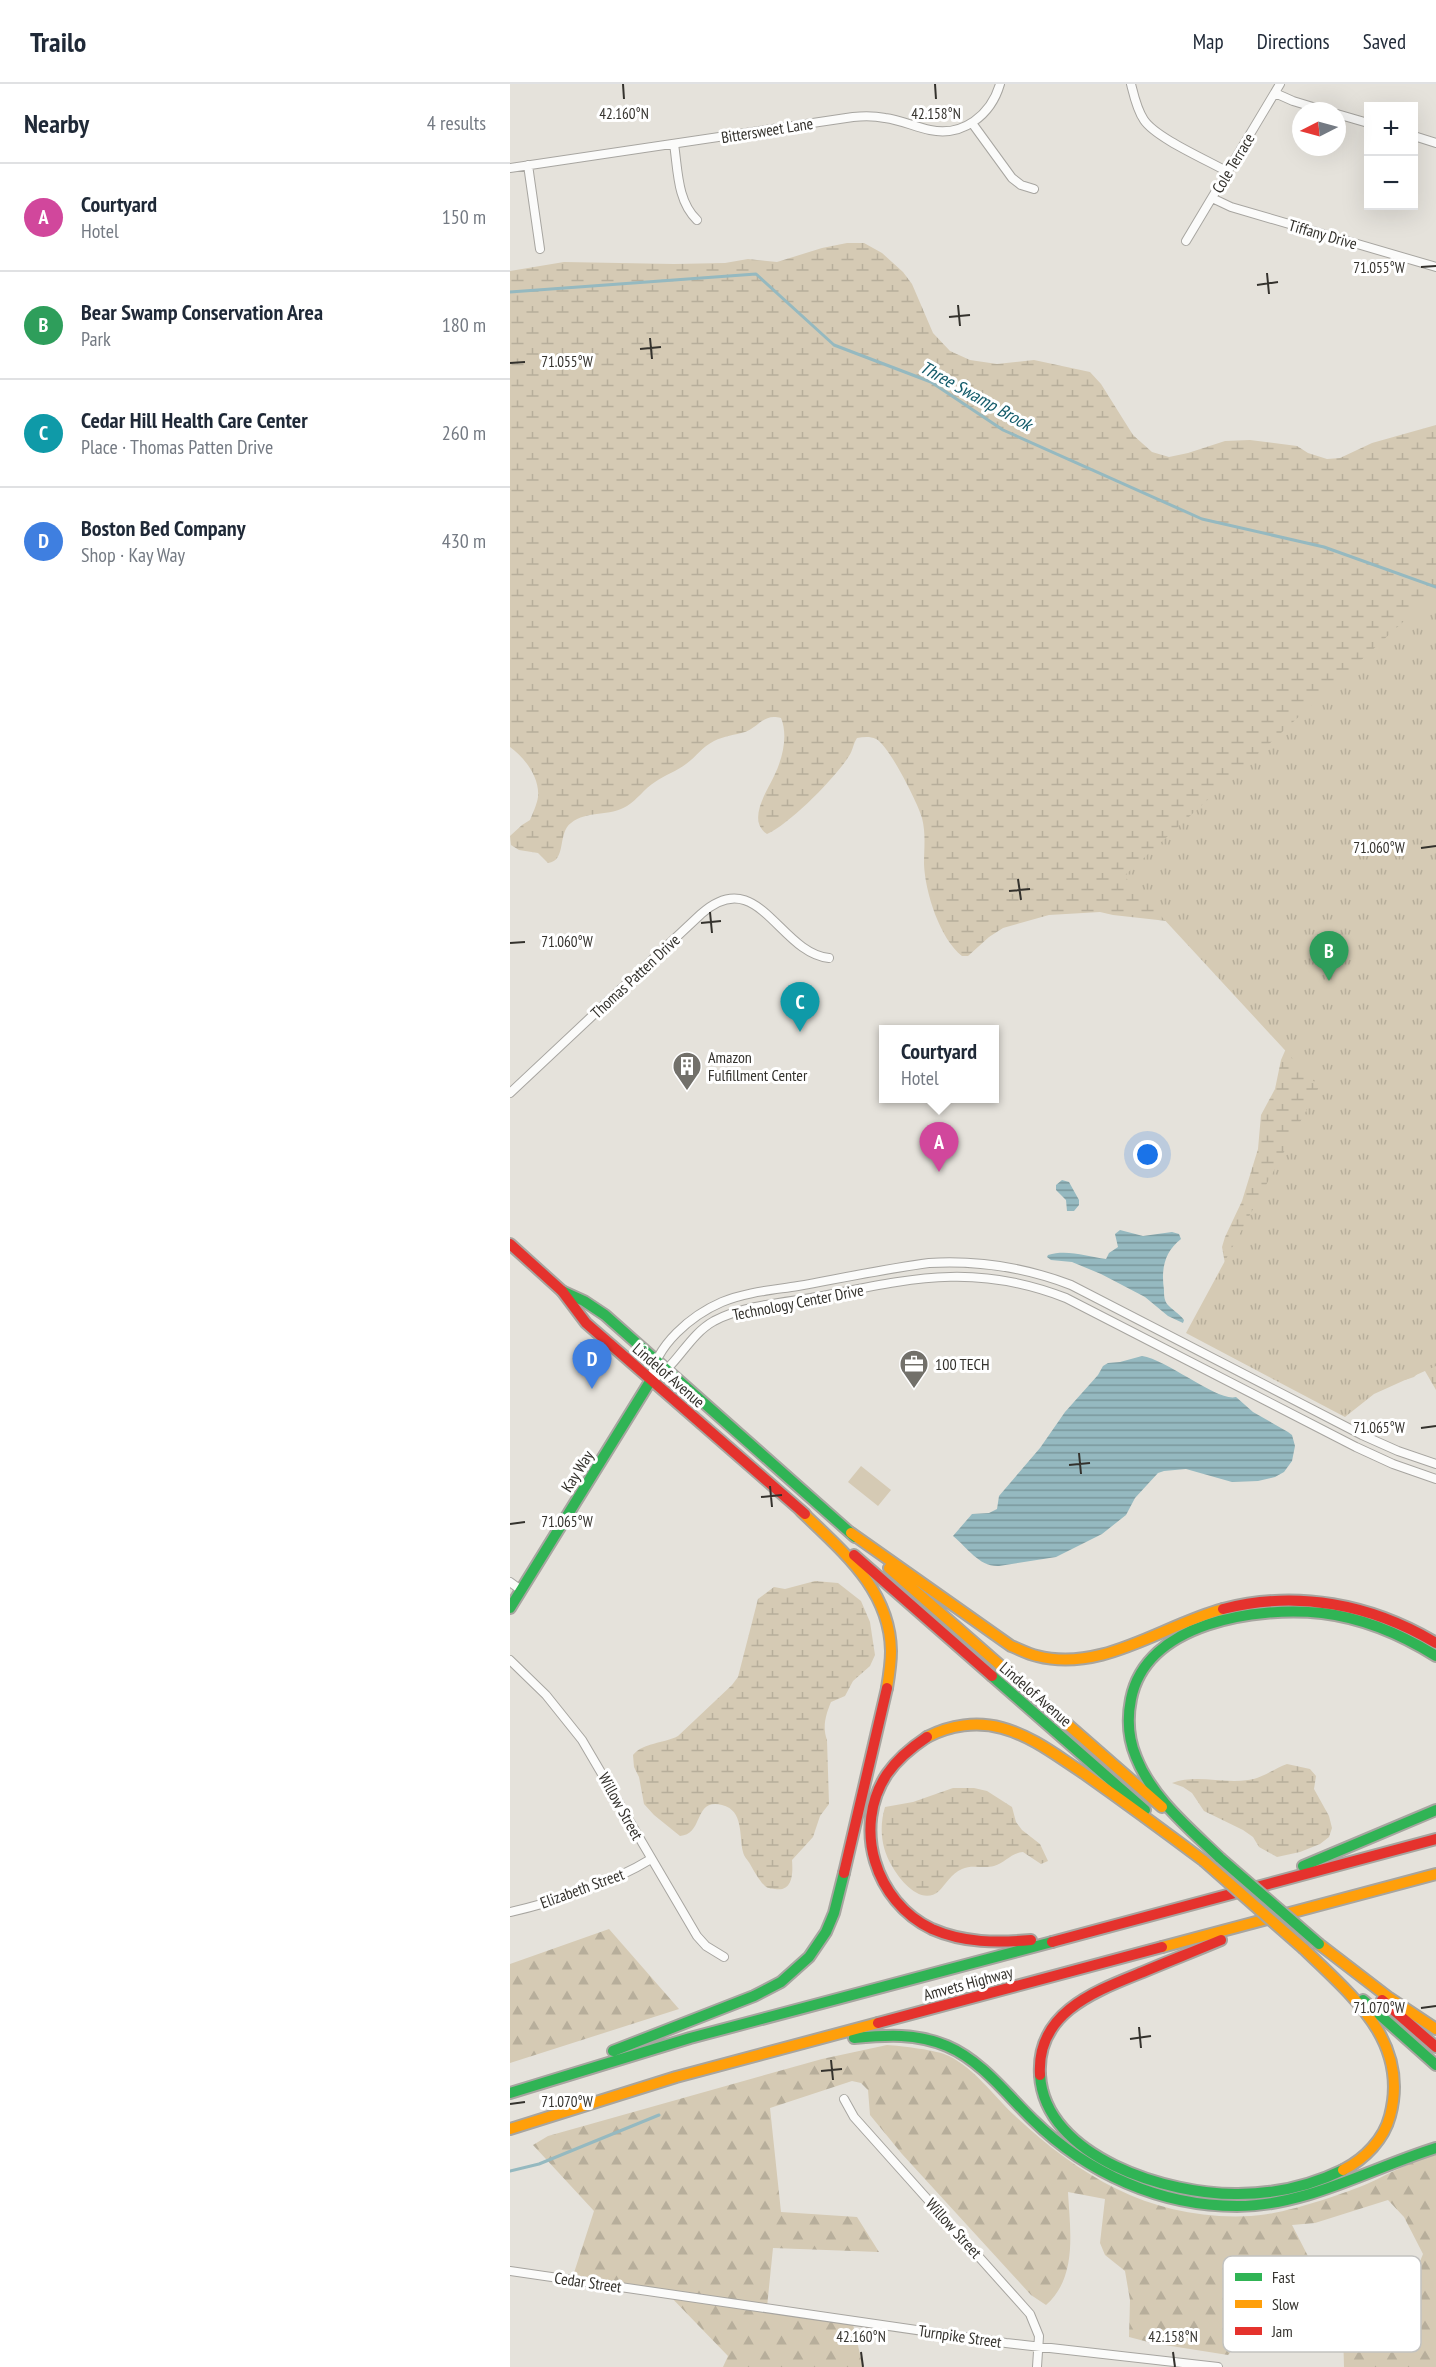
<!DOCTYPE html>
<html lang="en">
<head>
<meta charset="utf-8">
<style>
  body { margin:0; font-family:"PT Sans Narrow",sans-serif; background:#f6f6f7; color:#1f2937 }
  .controls { position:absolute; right:18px; top:18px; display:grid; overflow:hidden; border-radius:0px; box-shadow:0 6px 24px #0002 }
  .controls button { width:54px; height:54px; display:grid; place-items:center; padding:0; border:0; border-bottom:2px solid #e0e1e3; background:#fff; color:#1f2937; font:30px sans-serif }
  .compass { position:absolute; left:782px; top:18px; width:54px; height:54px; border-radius:50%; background:#fff; box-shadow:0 6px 24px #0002; rotate:264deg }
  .you { position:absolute; left:638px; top:1071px; width:21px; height:21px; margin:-15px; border:4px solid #fff; border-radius:50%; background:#1a73e8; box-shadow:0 0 0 9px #1a73e833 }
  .badge { display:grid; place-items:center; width:39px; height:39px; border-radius:50%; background:#72706a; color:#fff; font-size:20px; font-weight:700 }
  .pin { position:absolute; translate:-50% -50px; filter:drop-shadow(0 2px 3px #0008) }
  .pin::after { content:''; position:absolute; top:32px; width:21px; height:18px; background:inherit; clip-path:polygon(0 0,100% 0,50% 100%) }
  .popup { position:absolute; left:369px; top:941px; width:120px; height:78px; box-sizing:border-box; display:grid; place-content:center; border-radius:0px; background:#fff; filter:drop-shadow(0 2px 4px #0005); font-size:20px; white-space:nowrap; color:#747a83 }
  .popup b { font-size:22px; color:#1f2937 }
  .popup::after { content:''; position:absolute; left:50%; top:100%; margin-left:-12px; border:12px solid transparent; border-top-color:#fff }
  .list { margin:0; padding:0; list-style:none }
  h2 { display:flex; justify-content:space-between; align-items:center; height:78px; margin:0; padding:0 24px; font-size:26px }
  h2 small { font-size:20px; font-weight:400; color:#747a83 }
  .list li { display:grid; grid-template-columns:39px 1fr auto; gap:18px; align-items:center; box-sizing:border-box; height:108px; padding:0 24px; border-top:2px solid #e0e1e3 }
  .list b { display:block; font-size:22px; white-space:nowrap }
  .list p { margin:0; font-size:20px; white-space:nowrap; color:#747a83 }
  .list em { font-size:20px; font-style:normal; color:#747a83 }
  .map { position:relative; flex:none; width:926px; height:2283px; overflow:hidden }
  header { display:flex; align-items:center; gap:36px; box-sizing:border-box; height:84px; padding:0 30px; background:#fff; border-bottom:2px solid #e0e1e3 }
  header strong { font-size:28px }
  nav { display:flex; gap:33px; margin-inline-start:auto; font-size:21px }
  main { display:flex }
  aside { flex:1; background:#fff }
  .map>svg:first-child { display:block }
</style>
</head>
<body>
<header>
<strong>Trailo</strong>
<nav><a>Map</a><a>Directions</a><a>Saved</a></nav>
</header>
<main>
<aside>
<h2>Nearby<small>4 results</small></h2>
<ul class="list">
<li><span class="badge" style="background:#d1479c">A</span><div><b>Courtyard</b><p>Hotel</p></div><em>150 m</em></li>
<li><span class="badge" style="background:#2e9e5b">B</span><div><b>Bear Swamp Conservation Area</b><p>Park</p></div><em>180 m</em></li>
<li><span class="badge" style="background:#0f9aa8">C</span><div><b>Cedar Hill Health Care Center</b><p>Place · Thomas Patten Drive</p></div><em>260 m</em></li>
<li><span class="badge" style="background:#3f7fe0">D</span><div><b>Boston Bed Company</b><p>Shop · Kay Way</p></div><em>430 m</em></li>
</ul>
</aside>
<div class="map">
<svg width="926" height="2283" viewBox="0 0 926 2283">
  <defs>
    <pattern id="forest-firs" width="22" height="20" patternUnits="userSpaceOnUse" patternTransform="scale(1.5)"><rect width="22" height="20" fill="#d5cab4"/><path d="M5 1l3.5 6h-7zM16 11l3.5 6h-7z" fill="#b7ae9b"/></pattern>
    <pattern id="wetland-marsh" width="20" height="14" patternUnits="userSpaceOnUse" patternTransform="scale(1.5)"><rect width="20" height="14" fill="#d5cab4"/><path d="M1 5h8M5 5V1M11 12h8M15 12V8" fill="none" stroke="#b7ae9b"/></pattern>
    <pattern id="park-tufts" width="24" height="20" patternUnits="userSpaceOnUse" patternTransform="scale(1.5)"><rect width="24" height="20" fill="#d5cab4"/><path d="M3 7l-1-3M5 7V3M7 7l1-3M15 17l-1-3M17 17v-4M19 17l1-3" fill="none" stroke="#b7ae9b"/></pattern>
    <pattern id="water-rules" width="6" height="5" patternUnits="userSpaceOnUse" patternTransform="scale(1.5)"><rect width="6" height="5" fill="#95b9c0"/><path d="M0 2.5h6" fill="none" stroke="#7a979c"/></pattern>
  </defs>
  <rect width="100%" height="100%" fill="#e5e2db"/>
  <!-- forest -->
  <path fill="url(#forest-firs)" d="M99 1845 169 1925 0 1979V1880Z
    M377 1961C391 1962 428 1966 439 1972 465 1985 482 2010 503 2030 572 2095 644 2137 741 2132 771 2131 831 2111 859 2099 881 2089 903 2076 926 2071V2283H834L832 2212 839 2204 860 2203 905 2190 913 2170 894 2133 878 2116 805 2139 782 2141 800 2176 718 2271 642 2259 619 2253 620 2216 615 2187 595 2171 590 2159 595 2115 558 2108C560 2146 568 2193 536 2221L521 2211 392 2070 360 2031 358 2006 351 1999 342 1997 260 2024 271 2128 347 2133 369 2168 263 2164 257 2223 342 2236 353 2283H213L218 2272 157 2209 62 2195 84 2127 23 2061 38 2052 312 1975Z"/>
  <!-- wetland -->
  <path fill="url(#wetland-marsh)" d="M337 159H354L372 169 393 188 402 200 423 249 440 267 460 276 487 280 524 276 580 288 591 300 623 351 642 368 659 373 678 369 715 357 740 356 787 362 798 369 817 375 830 374 862 359 926 341V1306L915 1287 911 1286 904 1293 895 1296 716 1185 712 1163 715 1153 732 1117 748 1065 751 1031 765 1005 771 976 778 960 657 837 603 831 590 828 539 831 493 844 479 853 458 872H452C430 855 415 808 414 780 414 764 416 750 412 734 408 719 378 660 366 655 360 652 353 653 347 654 343 660 343 666 339 672 326 693 280 740 257 750 236 736 258 706 265 690 273 673 278 651 271 634 254 629 250 642 235 648 225 651 214 652 204 657 192 663 187 672 176 680 167 687 155 691 145 698 134 705 127 716 117 722 100 733 77 726 61 739 47 749 57 777 38 779L28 769 9 766 1 761 0 752 12 741 20 736C23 729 27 720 28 713 30 693 14 673 0 663V187L54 178 164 180 215 179 238 175 267 178 312 164Z
    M305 1497 328 1499 351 1517 360 1538 363 1558 365 1571 360 1582 343 1597 335 1612 321 1618C316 1630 312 1643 317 1656L319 1720 310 1732 303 1753 282 1776C283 1789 283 1808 265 1805 264 1805 257 1804 256 1803 250 1798 244 1787 240 1780 238 1776 234 1773 233 1768 229 1753 234 1726 212 1721 183 1714 194 1751 170 1752L144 1731 134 1720 129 1693 124 1683 123 1671C134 1658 153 1660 168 1652L222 1601 228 1593 248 1515 264 1503 275 1505Z
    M777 1680 800 1685 806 1692 804 1705 819 1732 822 1744 819 1753 810 1760 790 1768 767 1773 749 1763 743 1753 733 1746 694 1727 682 1709 673 1703 662 1699C687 1690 712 1700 738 1696 753 1694 763 1685 777 1680Z
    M443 1704H464L477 1707 502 1723 506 1738 512 1746 530 1760 538 1777 531 1780 513 1768C501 1769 495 1779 484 1782 474 1785 462 1780 452 1785 441 1790 436 1800 429 1807 411 1823 389 1795 382 1782 371 1764 369 1743 375 1723L403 1718Z"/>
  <!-- park -->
  <path fill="url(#park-tufts)" d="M926 508V1282L864 1310 835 1333 676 1249 809 1003 614 792Z"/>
  <!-- pitch -->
  <path fill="#d5cab4" d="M351 1382 381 1406 368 1422 338 1398Z"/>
  <!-- water -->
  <path fill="url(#water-rules)" d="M552 1096 559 1098 569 1116V1121L564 1127H557L556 1116 546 1106V1101Z
    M610 1146 633 1152 662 1148 669 1150 671 1155C654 1168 651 1186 654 1206 654 1211 654 1215 657 1220 662 1226 669 1229 674 1236L673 1239 658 1232 635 1213 591 1190 562 1178 541 1176 537 1173 538 1171C558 1165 577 1173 596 1175L599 1169 608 1163 605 1150Z
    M632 1272C658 1276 708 1318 726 1313L743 1328 778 1348 782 1351 785 1362 782 1377 774 1388 765 1393 748 1397 722 1398 676 1385 654 1387 648 1389 625 1414 616 1431 592 1450 546 1473 489 1482C469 1483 458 1464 443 1452L462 1430 479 1429 487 1425 489 1412 530 1364 555 1328 588 1291 593 1282 598 1279 610 1278Z"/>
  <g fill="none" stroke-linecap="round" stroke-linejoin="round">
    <!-- stream -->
    <path stroke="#95b9c0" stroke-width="3" d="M0 208 246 190 324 261 421 298 493 346 692 435 814 463 926 503
      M0 2087 29 2080 149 2031"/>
    <!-- street casing -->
    <g stroke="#a7a5a0" stroke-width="10">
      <path id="street" d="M621 0C624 12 627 26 634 36 646 54 697 76 718 88
        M765 9 783 17 816 27
        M827 30 858 39
        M462 39 502 94 511 101 524 105
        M904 52 926 59
        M164 60C168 86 167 117 187 136
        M18 81 30 165
        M0 84 343 33C354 32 365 32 375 34 391 36 405 43 420 46 453 53 481 31 490 0
        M702 114 721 123 926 183
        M676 157 770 0
        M0 1009 191 830C248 779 269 869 319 874
        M141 1296C145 1261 182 1231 212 1218 236 1208 263 1206 288 1202 332 1194 375 1185 419 1179 469 1176 514 1183 561 1201L852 1351 888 1367 926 1380
        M141 1296C166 1285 177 1252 204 1237 233 1222 269 1219 301 1214 396 1196 461 1177 556 1214L846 1363 883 1380 926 1395
        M0 1498 11 1506
        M0 1576 36 1611 72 1656 187 1852 196 1862 214 1873
        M0 1828C45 1818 102 1799 141 1775
        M334 2015 344 2033 520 2230 529 2252 527 2283
        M0 2187 496 2259 708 2283"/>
    </g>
    <!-- fast casing -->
    <g stroke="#a7a5a0" stroke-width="14">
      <path id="fast" d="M52 1207 74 1217 95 1231 345 1453
        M0 1524 141 1296
        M482 1592 635 1726
        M710 1774C679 1744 642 1714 626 1673 618 1654 617 1635 621 1615 636 1538 747 1522 812 1529 853 1534 891 1550 926 1572
        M793 1782 926 1726
        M853 1916 926 1981
        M344 1954C377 1951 406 1949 437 1962 472 1977 497 2011 523 2036 577 2089 650 2122 727 2122 797 2122 861 2084 926 2064
        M103 1967 244 1912 271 1898 299 1873 316 1848 324 1829 334 1789
        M530 1991C535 2074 659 2111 728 2110 765 2110 800 2102 833 2086
        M0 2009 180 1954 542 1858"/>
    </g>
    <!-- slow casing -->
    <g stroke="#a7a5a0" stroke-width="14">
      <path id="slow" d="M291 1427C332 1467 380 1505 381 1567 381 1579 379 1592 377 1604
        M341 1449 501 1562C509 1565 518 1570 527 1572 592 1589 653 1541 713 1525
        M379 1484 652 1723
        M417 1653C440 1641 467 1637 492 1644 522 1652 547 1672 572 1688 613 1717 654 1747 694 1777
        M809 1860 878 1913 926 1945
        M652 1863 926 1790
        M794 1865C842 1912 900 1957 880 2032 874 2055 855 2075 833 2086
        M0 2045 166 1993 368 1939"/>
    </g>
    <!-- jam casing -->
    <g stroke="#a7a5a0" stroke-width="14">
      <path id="jam" d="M0 1160 52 1207 76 1239 295 1430
        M344 1471 482 1592
        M713 1525C787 1506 861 1520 926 1559
        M417 1653C402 1663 388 1674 377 1690 342 1743 365 1818 422 1845 454 1859 487 1859 521 1856
        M334 1789 377 1604
        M542 1858 926 1755
        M872 1916 926 1963
        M368 1939 652 1863
        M530 1991C526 1928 586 1907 633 1888 659 1877 685 1867 711 1856"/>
    </g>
    <!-- street -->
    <use href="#street" stroke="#fbfbfa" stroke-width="8"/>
    <!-- fast -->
    <use href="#fast" stroke="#30b455" stroke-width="10"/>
    <!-- slow -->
    <use href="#slow" stroke="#ff9f0a" stroke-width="10"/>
    <!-- jam -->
    <use href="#jam" stroke="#e5322d" stroke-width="10"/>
    <!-- fast-bridge casing -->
    <g stroke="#a7a5a0" stroke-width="14" stroke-linecap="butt">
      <path id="fast-bridge" d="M710 1774 809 1860"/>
    </g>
    <!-- slow-bridge casing -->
    <g stroke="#a7a5a0" stroke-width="14" stroke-linecap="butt">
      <path id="slow-bridge" d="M694 1777 794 1865"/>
    </g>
    <!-- fast-bridge -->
    <use href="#fast-bridge" stroke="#30b455" stroke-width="10"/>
    <!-- slow-bridge -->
    <use href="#slow-bridge" stroke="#ff9f0a" stroke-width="10"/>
  </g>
  <!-- ticks -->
  <path fill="none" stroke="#34322d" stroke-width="2" d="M113 0 114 15M425 0 426 15M911 183 926 182M757 189 759 210M747 201 768 198M448 221 450 242M439 233 460 231M140 254 142 275M130 265 151 263M0 279 15 278M911 764 926 762M508 795 511 816M499 807 520 805M200 828 202 849M191 839 211 837M0 859 15 858M911 1344 926 1342M569 1369 571 1390M559 1381 580 1379M260 1402 262 1423M251 1413 272 1411M0 1440 15 1438M911 1924 926 1922M629 1943 631 1964M620 1955 641 1952M321 1976 323 1996M311 1987 332 1985M0 2020 15 2018M351 2268 353 2283M663 2268 665 2283"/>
  <!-- icons -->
  <defs>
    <g id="building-pin" transform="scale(1.5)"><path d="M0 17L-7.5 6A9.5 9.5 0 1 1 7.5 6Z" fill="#72706a" stroke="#fff"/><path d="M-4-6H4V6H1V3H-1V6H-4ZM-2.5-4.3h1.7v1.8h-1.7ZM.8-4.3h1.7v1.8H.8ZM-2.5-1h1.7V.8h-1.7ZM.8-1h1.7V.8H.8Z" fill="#fff"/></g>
    <g id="office-pin" transform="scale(1.5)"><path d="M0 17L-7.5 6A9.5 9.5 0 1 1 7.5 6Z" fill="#72706a" stroke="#fff"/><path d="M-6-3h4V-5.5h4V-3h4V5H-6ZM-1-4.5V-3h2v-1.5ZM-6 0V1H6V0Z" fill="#fff"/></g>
  </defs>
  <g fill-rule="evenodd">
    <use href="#building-pin" x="177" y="982"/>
    <use href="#office-pin" x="404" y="1280"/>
  </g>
  <g text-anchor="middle" stroke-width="6" stroke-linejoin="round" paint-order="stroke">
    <!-- street labels -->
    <g font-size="16" fill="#34322d" stroke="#fff">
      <text transform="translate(257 46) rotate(-9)" y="6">Bittersweet Lane</text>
      <text transform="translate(723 79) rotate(-59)" y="6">Cole Terrace</text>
      <text transform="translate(813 150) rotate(16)" y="6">Tiffany Drive</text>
      <text transform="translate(125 892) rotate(-43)" y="6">Thomas Patten Drive</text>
      <text transform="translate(288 1218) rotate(-11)" y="6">Technology Center Drive</text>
      <text transform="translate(159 1291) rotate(41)" y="6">Lindelof Avenue</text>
      <text transform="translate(67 1387) rotate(-58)" y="6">Kay Way</text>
      <text transform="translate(526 1610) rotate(41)" y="6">Lindelof Avenue</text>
      <text transform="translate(111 1722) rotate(61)" y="6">Willow Street</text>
      <text transform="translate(72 1804) rotate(-20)" y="6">Elizabeth Street</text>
      <text transform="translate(458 1899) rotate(-15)" y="6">Amvets Highway</text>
      <text transform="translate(444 2144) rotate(48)" y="6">Willow Street</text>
      <text transform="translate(78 2198) rotate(8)" y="6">Cedar Street</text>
      <text transform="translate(450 2252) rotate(8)" y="6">Turnpike Street</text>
    </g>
    <!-- poi labels -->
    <g font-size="16" fill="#34322d" stroke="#fff" text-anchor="start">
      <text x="198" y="979">Amazon<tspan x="198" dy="18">Fulfillment Center</tspan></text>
      <text x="425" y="1286">100 TECH</text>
    </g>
    <!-- water labels -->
    <g font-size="18" font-style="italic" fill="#135b6a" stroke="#fff">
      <text transform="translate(466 312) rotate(29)" y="6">Three Swamp Brook</text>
    </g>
  </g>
  <!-- legend -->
  <rect x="713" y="2172" width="198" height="96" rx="9" fill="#fff" stroke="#c2c2c0" stroke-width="1.5"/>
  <rect x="725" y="2189" width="27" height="8" fill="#30b455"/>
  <rect x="725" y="2216" width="27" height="8" fill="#ff9f0a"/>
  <rect x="725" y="2243" width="27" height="8" fill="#e5322d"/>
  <g font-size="16" fill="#34322d">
    <text x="762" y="2199">Fast</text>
    <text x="762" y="2226">Slow</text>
    <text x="762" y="2253">Jam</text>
  </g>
  <g font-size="15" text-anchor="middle" fill="#34322d" stroke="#fff" stroke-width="6" stroke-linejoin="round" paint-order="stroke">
    <text x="114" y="35">42.160°N</text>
    <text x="426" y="35">42.158°N</text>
    <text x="869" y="189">71.055°W</text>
    <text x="57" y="283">71.055°W</text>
    <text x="869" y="769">71.060°W</text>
    <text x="57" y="863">71.060°W</text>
    <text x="869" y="1349">71.065°W</text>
    <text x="57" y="1443">71.065°W</text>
    <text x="869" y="1929">71.070°W</text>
    <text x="57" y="2023">71.070°W</text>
    <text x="351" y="2258">42.160°N</text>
    <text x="663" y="2258">42.158°N</text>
  </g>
</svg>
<div class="controls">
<button>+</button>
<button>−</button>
</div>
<svg class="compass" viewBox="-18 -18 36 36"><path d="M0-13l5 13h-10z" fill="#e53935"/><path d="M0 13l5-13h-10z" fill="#747a83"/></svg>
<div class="you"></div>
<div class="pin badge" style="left:429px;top:1088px;background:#d1479c">A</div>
<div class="popup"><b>Courtyard</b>Hotel</div>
<div class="pin badge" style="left:819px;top:897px;background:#2e9e5b">B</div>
<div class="pin badge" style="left:290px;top:948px;background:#0f9aa8">C</div>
<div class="pin badge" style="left:82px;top:1305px;background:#3f7fe0">D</div>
</div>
</main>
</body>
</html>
